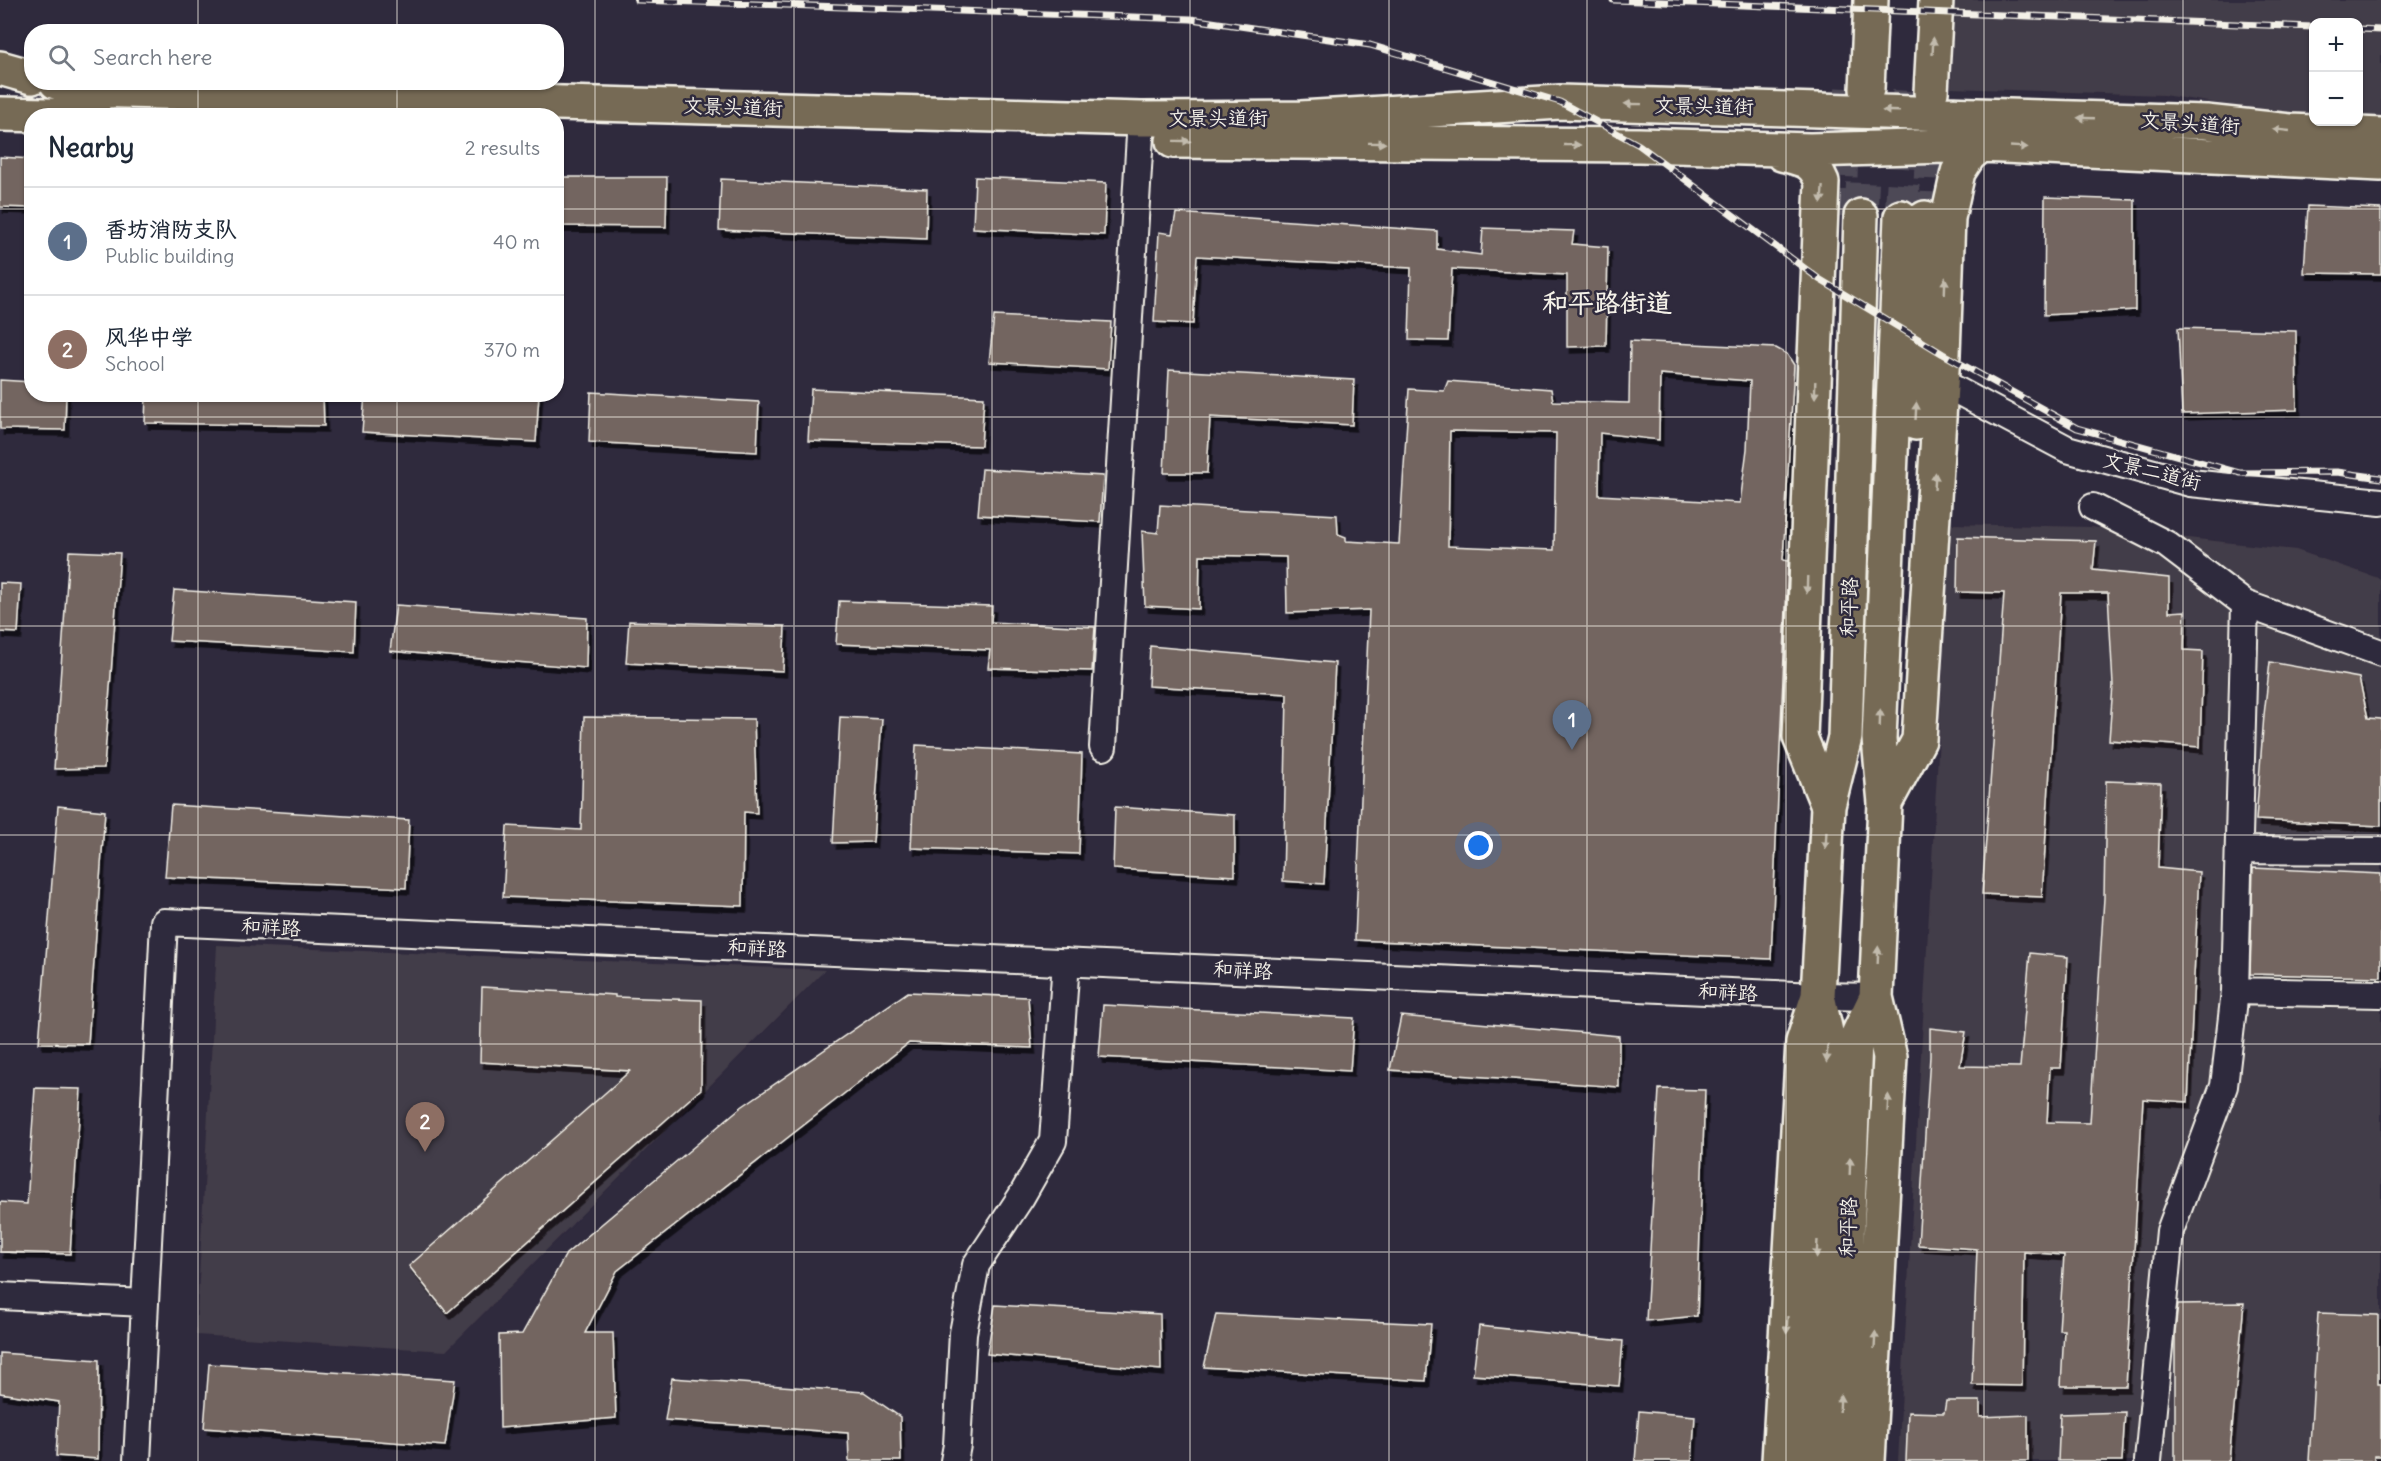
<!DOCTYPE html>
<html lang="en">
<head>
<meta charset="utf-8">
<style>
  body { margin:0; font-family:Delius,"LXGW WenKai TC",sans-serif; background:#f6f6f7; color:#1f2937 }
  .controls { position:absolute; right:18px; top:18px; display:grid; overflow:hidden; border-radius:12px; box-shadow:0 2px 4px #0004 }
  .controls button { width:54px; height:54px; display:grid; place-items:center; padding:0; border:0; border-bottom:2px solid #e0e1e3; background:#fff; color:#1f2937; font:30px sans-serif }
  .you { position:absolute; left:1479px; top:846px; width:21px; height:21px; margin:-15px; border:4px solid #fff; border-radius:50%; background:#1a73e8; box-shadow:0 0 0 9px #1a73e833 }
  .badge { display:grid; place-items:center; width:39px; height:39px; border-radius:50%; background:#111827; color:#fff; font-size:20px; font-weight:700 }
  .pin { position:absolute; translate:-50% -50px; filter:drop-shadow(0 2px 3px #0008) }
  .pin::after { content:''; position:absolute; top:32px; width:21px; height:18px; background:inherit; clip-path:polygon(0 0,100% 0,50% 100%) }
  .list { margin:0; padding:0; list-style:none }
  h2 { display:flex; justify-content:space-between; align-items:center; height:78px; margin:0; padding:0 24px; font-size:26px }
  h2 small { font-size:20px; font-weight:400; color:#747a83 }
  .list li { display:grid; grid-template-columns:39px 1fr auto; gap:18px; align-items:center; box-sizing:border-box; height:108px; padding:0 24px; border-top:2px solid #e0e1e3 }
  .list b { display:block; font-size:22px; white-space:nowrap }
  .list p { margin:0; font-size:20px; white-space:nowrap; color:#747a83 }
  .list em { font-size:20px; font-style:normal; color:#747a83 }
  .icon { flex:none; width:33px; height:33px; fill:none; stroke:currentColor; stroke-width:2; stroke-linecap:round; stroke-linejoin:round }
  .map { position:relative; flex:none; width:2381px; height:1461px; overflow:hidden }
  .search { position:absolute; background:#fff; box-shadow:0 2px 4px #0004; left:24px; top:24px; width:540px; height:66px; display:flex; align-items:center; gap:15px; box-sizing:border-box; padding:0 21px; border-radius:24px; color:#747a83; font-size:22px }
  .panel { position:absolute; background:#fff; box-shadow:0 2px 4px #0004; left:24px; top:108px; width:540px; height:294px; border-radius:24px }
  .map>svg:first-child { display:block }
</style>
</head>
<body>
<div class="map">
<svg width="2381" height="1461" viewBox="0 0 2381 1461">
  <defs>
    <filter id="shadow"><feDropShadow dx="3.5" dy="6" stdDeviation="0" flood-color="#0009"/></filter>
  </defs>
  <rect width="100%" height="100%" fill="#2f2a3d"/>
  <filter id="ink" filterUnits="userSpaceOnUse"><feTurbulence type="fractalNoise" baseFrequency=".0167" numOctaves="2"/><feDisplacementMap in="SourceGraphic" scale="12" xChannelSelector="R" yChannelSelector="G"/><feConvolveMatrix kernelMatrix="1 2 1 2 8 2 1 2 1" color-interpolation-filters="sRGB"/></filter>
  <g filter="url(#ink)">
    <!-- built -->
    <path fill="#433c48" d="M1954 0H2381V119H2359L2358 22H2314L2313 117 2298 116 2163 95 1951 88Z
      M1951 524 2090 527 2296 550 2381 579V1461H1898Z
      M217 945 825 970 446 1351 196 1335Z"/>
    <!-- building -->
    <path fill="#736561" stroke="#f4f1e8" stroke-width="1.5" fill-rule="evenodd" filter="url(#shadow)" d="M0 157 32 159V208L0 207Z
      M556 177H667L666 227 556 226Z
      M975 177 1106 183 1104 235 973 228Z
      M721 179 927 189 926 239 719 230Z
      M2045 197 2135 200V310L2044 315Z
      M2308 206 2381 209V274L2304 273Z
      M1176 213 1437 231V249L1481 255 1483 228 1574 231 1572 244 1608 247 1606 346 1567 347V275L1452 269 1448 341 1409 340 1411 268 1197 256 1193 324 1154 322 1159 232 1172 234Z
      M994 316 1111 322 1108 369 989 362Z
      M2178 328 2296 331 2297 410 2182 414Z
      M1630 341 1776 348 1787 354 1794 365 1783 560 1788 561 1771 959 1355 940 1369 610 1287 613 1286 557 1200 555 1199 609 1145 606 1142 531 1158 533 1160 505 1337 515 1338 534 1346 537V541L1399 544 1409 389 1444 391 1448 381 1551 389 1553 401 1629 403ZM1660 374 1750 381 1747 449 1740 503 1599 495 1600 433 1659 440ZM1450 431 1556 433 1554 550 1448 546Z
      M1169 370 1354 380 1352 425 1210 417 1207 473H1164Z
      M0 380 32 382V394H66L65 430 0 429Z
      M811 389 984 397 981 446 808 441Z
      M591 392 759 402 757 452 589 442Z
      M146 394H323L324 426 145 423Z
      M365 394H539L536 442 362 432Z
      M982 469 1103 476 1100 522 978 515Z
      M1958 537 2096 541 2093 570 2169 578V612L2185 611 2184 650 2203 651 2200 747 2109 740 2113 685 2108 593H2061L2042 897 1982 894 2004 593 1957 592Z
      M69 551 120 553 104 768 54 769Z
      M0 583 21 584 18 633 0 632Z
      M174 590 356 602 354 652 169 641Z
      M839 601 992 606 991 622 1095 627 1092 671 988 668 990 650 836 644Z
      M396 605 587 618 586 668 390 651Z
      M629 621 785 626 783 671 626 663Z
      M1150 646 1335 663 1324 884 1283 881 1287 694 1148 686Z
      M2270 662 2359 678 2368 718 2381 719V826L2256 820 2264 715Z
      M584 717 754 719 757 813 744 812 743 906 503 897 507 826 581 830Z
      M840 717 882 719 873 842 833 843Z
      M916 745 1082 754 1079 854 911 848Z
      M2106 781 2161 783 2158 868 2199 872 2188 1102 2143 1099 2126 1386H2061L2064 1330H2059L2064 1255 2024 1252 2022 1386 1972 1385 1977 1249 1918 1245 1930 1056V1028L1966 1032 1960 1066 2020 1067 2030 953 2068 957 2061 1068H2050L2047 1122 2090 1123 2104 898Z
      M171 805 409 820 406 888 165 877Z
      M58 806 105 811 88 1044 39 1043Z
      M1115 807 1235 815V876L1113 869Z
      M2253 868 2381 874V977L2250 974Z
      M482 987 615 995V997L702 1000 701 1089 447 1313 409 1266 630 1071 480 1062Z
      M908 992 1028 997 1032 1048 909 1043 617 1271 585 1333H613L616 1418 500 1428 499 1335 522 1334 566 1254 740 1108Z
      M1103 1005 1354 1018 1350 1071 1099 1057Z
      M1401 1016 1619 1036V1087L1390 1070Z
      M35 1088 81 1089 70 1254 0 1252V1202L27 1204Z
      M1659 1089 1705 1090 1697 1316 1646 1321Z
      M2244 1303 2229 1461H2175V1333L2178 1304Z
      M995 1305 1160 1314 1161 1370 987 1354Z
      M2318 1313 2378 1315V1384H2381V1456H2374V1461H2309Z
      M1216 1314 1431 1324 1426 1381 1204 1367Z
      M1479 1326 1623 1341 1619 1386 1473 1375Z
      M0 1353 99 1360 98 1459 56 1456 59 1402 0 1393Z
      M209 1364 455 1380 445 1446 204 1428Z
      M672 1378 864 1392 900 1417 901 1461H849L848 1433 665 1420Z
      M1946 1401H1980V1417L2028 1415V1461H1906L1908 1412 1944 1413Z
      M1639 1411 1695 1416 1692 1461H1635Z
      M2125 1412 2122 1461H2058L2060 1414Z"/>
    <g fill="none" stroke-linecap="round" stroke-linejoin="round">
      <!-- minor-tunnel -->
      <path stroke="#4d4857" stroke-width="26" stroke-dasharray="26 13" stroke-linecap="butt" d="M1843 216 1848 88
        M1925 218 1929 128"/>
      <!-- major-tunnel -->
      <path stroke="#4d4857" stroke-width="33" stroke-dasharray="33 16" stroke-linecap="butt" d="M1861 216 1867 89
        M1901 217 1909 91"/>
      <!-- minor casing -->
      <g stroke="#f4f1e8" stroke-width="30">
        <path id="minor" d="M1941 382 2067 449 2190 483 2381 502
          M2093 507 2166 544 2245 604 2381 653
          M1103 747 1141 119
          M2240 850 2381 851
          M2235 991 2381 994
          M0 1296 145 1303 164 922 1818 996 1876 997
          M137 1461 145 1303
          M954 1461 957 1445 963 1333 976 1265 1021 1197 1053 1141 1066 962
          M2148 1461 2170 1231 2224 1086 2235 991 2245 604"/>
      </g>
      <!-- major casing -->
      <g stroke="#f4f1e8" stroke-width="38">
        <path id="major" d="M0 68 32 77
          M56 82 88 90 1141 119 1301 118 1560 102 2206 122 2290 131 2381 135
          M1867 89 1871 0
          M1931 92 1936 0
          M0 114 95 116
          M1173 141 1639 145 1810 150 1981 145 2381 164
          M1782 154C1805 160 1813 160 1822 182L1800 737 1828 806
          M1916 423 1925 218
          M1885 803 1919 740 1943 354 1948 218 1958 172 1969 155 1981 145
          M1779 1461 1803 1042 1818 996
          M1806 1461 1828 1041 1818 996 1828 806 1845 737 1861 216
          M1838 1461 1855 1041 1876 997 1885 803 1879 739 1901 217
          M1868 1461 1890 1057 1876 997"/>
      </g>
      <!-- minor -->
      <use href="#minor" stroke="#2f2a3d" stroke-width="26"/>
      <!-- major -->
      <use href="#major" stroke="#766a55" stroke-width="33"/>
      <!-- rail casing -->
      <g stroke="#f4f1e8" stroke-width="7">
        <path id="rail" d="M637 0 1191 19 1370 45 1560 102 1639 145 1819 279 1943 354 2077 428 2240 473 2337 472 2381 478
          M1613 0 2314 27
          M2358 29 2381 30"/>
      </g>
      <!-- rail -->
      <use href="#rail" stroke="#2f2a3d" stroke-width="4.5" stroke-dasharray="14" stroke-linecap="butt"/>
    </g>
    <!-- one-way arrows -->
    <defs><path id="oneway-solid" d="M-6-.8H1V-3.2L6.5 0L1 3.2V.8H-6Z" transform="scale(1.5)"/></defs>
    <g fill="#c2bbad">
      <use href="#oneway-solid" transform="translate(1933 46) rotate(-87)"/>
      <use href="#oneway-solid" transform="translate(1633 104) rotate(-179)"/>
      <use href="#oneway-solid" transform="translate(1891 111) rotate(-178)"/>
      <use href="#oneway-solid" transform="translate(2086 118) rotate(-178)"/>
      <use href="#oneway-solid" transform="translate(2281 130) rotate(-174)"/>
      <use href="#oneway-solid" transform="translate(1182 141) rotate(1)"/>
      <use href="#oneway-solid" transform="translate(1377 143) rotate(1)"/>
      <use href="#oneway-solid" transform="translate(1572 145)"/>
      <use href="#oneway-solid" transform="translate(2019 147) rotate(3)"/>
      <use href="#oneway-solid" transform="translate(1822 195) rotate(94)"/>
      <use href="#oneway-solid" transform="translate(1945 286) rotate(-88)"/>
      <use href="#oneway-solid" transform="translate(1815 390) rotate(92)"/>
      <use href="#oneway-solid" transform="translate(1916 411) rotate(-87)"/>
      <use href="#oneway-solid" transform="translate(1935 481) rotate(-87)"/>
      <use href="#oneway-solid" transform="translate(1807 585) rotate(92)"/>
      <use href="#oneway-solid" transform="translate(1880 718) rotate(-88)"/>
      <use href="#oneway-solid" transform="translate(1826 840) rotate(93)"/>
      <use href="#oneway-solid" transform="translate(1878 955) rotate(-88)"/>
      <use href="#oneway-solid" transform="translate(1827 1054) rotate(93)"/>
      <use href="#oneway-solid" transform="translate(1888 1103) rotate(-87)"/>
      <use href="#oneway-solid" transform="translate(1850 1166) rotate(-88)"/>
      <use href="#oneway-solid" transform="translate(1817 1249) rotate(93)"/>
      <use href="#oneway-solid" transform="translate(1787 1325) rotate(93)"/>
      <use href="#oneway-solid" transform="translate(1875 1340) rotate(-87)"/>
      <use href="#oneway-solid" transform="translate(1840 1403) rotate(-88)"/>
    </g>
  </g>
  <!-- grid -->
  <path fill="none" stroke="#f4f1e8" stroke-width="1.5" stroke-opacity="0.55" d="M198 0V32M397 0V32M595 0V1461M794 0V1461M992 0V1461M1190 0V1461M1389 0V1461M1587 0V1461M1786 0V1461M1984 0V1461M2183 0V1461M198 82V116M397 82V116M0 209H32M556 209H2381M198 394V1461M397 394V1461M0 417H2381M0 626H2381M0 835H2381M0 1044H2381M0 1252H2381"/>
  <g text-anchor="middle" stroke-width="5" stroke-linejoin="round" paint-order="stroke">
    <!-- street labels -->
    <g font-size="20" fill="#f4f1e8" stroke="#2f2a3d">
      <text transform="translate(1704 106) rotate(1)" y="7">文景头道街</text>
      <text transform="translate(733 107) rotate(2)" y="7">文景头道街</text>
      <text x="1218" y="125">文景头道街</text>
      <text transform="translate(2190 123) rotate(4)" y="7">文景头道街</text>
      <text transform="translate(2152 471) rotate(14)" y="7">文景二道街</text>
      <text transform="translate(1849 607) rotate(-88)" y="7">和平路</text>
      <text transform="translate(271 927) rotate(3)" y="7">和祥路</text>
      <text transform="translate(757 948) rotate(3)" y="7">和祥路</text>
      <text transform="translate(1243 970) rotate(3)" y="7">和祥路</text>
      <text transform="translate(1728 992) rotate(3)" y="7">和祥路</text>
      <text transform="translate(1848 1227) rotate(-88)" y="7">和平路</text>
    </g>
    <!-- district labels -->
    <g font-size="26" font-weight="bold" fill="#f4f1e8" stroke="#2f2a3d">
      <text x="1607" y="312">和平路街道</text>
    </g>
  </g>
</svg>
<div class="controls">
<button>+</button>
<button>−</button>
</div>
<div class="you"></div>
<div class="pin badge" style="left:1572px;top:750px;background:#5c6f8a">1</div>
<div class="pin badge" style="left:425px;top:1152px;background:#8d6e63">2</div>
<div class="search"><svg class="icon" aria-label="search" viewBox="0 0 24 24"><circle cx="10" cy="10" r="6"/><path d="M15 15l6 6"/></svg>Search here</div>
<section class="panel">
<h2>Nearby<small>2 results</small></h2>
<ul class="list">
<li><span class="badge" style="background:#5c6f8a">1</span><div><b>香坊消防支队</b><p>Public building</p></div><em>40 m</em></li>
<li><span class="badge" style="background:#8d6e63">2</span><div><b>风华中学</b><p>School</p></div><em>370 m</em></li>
</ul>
</section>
</div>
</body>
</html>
